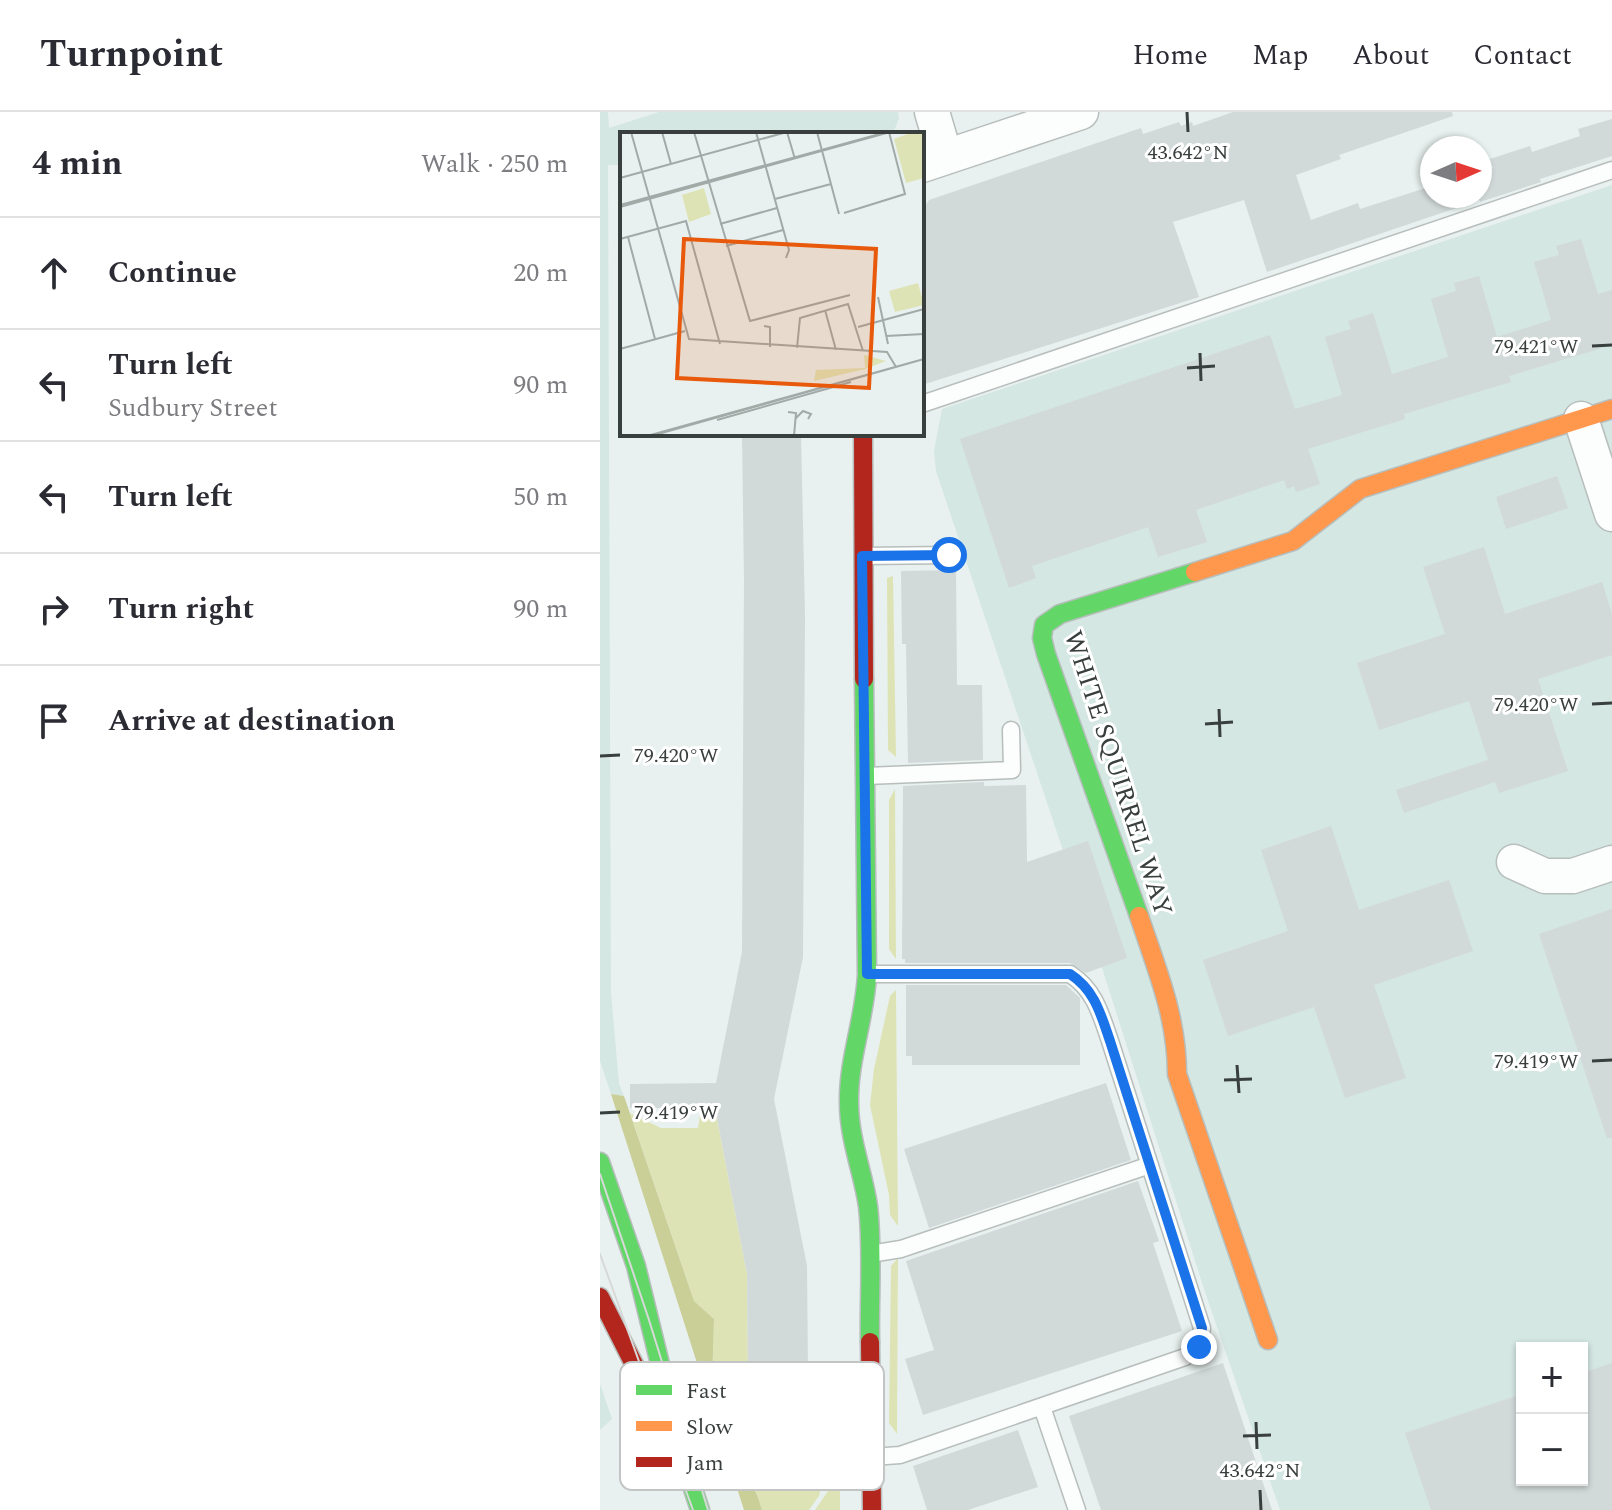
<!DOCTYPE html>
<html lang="en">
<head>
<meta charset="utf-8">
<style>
  body { margin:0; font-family:Spectral,serif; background:#f7f7f7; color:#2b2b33 }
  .controls { position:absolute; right:24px; bottom:24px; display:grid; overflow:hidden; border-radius:0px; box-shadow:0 2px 6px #0004 }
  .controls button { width:72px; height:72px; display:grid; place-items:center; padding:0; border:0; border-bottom:2px solid #e1e1e2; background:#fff; color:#2b2b33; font:40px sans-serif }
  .compass { position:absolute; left:820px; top:24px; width:72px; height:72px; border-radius:50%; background:#fff; box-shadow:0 2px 6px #0004; rotate:87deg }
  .stop { position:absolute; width:24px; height:24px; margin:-18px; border:6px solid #1a73e8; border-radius:50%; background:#fff }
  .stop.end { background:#1a73e8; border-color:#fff; box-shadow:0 2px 8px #0008 }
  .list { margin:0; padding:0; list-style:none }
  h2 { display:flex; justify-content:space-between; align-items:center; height:104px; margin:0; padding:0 32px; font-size:34px }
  h2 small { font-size:26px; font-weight:400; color:#7c7c81 }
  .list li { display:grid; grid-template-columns:52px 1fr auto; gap:24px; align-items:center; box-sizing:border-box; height:112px; padding:0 32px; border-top:2px solid #e1e1e2 }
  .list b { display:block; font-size:30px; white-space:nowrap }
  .list p { margin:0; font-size:26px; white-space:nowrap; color:#7c7c81 }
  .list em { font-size:26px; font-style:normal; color:#7c7c81 }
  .icon { flex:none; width:44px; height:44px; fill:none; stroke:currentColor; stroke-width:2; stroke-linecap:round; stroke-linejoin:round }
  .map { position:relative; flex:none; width:1012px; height:1398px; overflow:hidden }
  header { display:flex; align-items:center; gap:48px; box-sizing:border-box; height:112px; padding:0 40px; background:#fff; border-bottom:2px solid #e1e1e2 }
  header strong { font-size:38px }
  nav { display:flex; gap:44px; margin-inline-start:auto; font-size:28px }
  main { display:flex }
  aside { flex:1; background:#fff }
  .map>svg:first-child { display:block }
</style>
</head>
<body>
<header>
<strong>Turnpoint</strong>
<nav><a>Home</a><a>Map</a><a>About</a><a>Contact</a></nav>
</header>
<main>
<aside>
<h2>4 min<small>Walk · 250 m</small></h2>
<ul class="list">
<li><svg class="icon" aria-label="ahead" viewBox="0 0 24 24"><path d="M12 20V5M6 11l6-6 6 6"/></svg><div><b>Continue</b></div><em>20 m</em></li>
<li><svg class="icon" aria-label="left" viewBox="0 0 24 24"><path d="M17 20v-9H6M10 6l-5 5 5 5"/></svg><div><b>Turn left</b><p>Sudbury Street</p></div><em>90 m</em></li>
<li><svg class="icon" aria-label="left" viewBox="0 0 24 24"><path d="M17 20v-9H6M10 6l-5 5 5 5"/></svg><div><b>Turn left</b></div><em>50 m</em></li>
<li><svg class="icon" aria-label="right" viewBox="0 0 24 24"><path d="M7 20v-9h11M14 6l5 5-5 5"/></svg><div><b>Turn right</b></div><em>90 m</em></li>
<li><svg class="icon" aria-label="arrive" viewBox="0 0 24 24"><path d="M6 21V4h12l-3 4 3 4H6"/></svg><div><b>Arrive at destination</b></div></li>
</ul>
</aside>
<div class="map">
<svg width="1012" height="1398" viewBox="0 0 1012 1398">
  <rect width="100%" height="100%" fill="#e8f1ef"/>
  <!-- built -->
  <path fill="#d4e7e2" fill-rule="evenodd" d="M0 0H8L9 16 59 0H298L299 6 293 22H22V53H8L11 880 19 972 24 984 11 982 0 949Z
    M1012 73V1398H680L605 1180 496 837 336 359 334 339 342 297ZM922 1236H982V1368H922Z
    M0 1272 12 1307 0 1318Z"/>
  <!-- green -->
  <path fill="#dee3b5" d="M293 464 296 645 288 638 287 466Z
    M295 677 296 847 289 837V688Z
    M296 878 298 1114 290 1103 289 1083 270 993 274 957 290 884Z
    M30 1001 61 1016H98L100 1003 117 1007 147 1162 149 1364 224 1363 219 1384 209 1398H162C158 1385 156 1372 143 1366L112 1273 114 1207 94 1189Z
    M298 1146 297 1322 289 1311 291 1154Z
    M240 1352V1398H215L228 1379 229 1353Z"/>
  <!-- forest -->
  <path fill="#cacf98" d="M11 982 24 984 94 1189 114 1207 112 1273 143 1366C155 1372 158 1385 162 1398H144Z"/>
  <!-- building -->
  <path fill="#d2d9d9" d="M633 0H852L853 4 739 43 741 47 696 63 711 108 758 91 760 97 832 74V84H880V60L893 56 890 47 930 34 932 40 980 24 978 17 1012 7V44L940 67 941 70 880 90V88L667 160 644 88 573 110 599 185 322 273V98L329 88 541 16 543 22 579 10 581 14 592 10 593 14Z
    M981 127 998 182 1012 178V233L909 264 911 270 804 302 805 307 708 337 720 372 696 380 694 374 687 377 684 368 596 398 607 430 558 445 548 415 432 454 436 466 409 476 360 327 670 223 695 297 742 283 725 225 751 217 748 209 773 201 792 262 848 245 831 187 856 179 854 171 879 164 897 225 951 208 934 150 959 143 956 134Z
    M142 322H201L205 504 203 845 174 987 207 1154 209 1363 149 1364 147 1162 115 996H30V972L116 971 142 840 144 468Z
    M957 364 968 396 906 417 896 385Z
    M884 435 905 502 1002 470 1012 502V543L938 567 968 659 899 681 895 670 804 701 796 678 888 648 869 589 779 618 757 551 845 522 823 455Z
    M356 458 357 573H382L383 648 308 651 306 532H302L301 459Z
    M384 670V674L426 673 427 750 488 729 527 846 486 861 470 851H305V847H302L303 674Z
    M731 714 759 798 849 768 873 839 774 873 806 966 745 986 714 895 628 924 603 848 688 819 661 738Z
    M1012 797V1026H1007L939 822Z
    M306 873H466L480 886V953H312V944H306Z
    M506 971 531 1048 329 1116 304 1037Z
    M538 1069 559 1129 553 1131 582 1219 323 1303 305 1247 334 1238 306 1149Z
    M623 1251 672 1398H501L469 1304Z
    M1012 1251V1398H831L805 1321 922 1282V1368H982V1261Z
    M418 1318 438 1375 368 1398H327L313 1354Z"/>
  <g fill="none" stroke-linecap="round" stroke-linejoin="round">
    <!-- lane casing -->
    <g stroke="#b7bebc" stroke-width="19">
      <path id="lane" d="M322 292 1012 58
        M263 444 349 443
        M266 664 412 658 411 618
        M268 862H470C495 878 501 903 510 929L602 1216 599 1235 585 1245 300 1343 272 1345
        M270 1142 301 1137 550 1053
        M442 1295 477 1398"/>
    </g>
    <!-- street casing -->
    <g stroke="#b7bebc" stroke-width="37">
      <path id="street" d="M332 0 345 44
        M322 53 481 0
        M981 307 1012 402
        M914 750 945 764H973L1012 751"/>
    </g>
    <!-- fast casing -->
    <g stroke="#b7bebc" stroke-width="21">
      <path id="fast" d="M264 567 267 863C265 906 248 948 249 991 249 1027 263 1060 268 1094 273 1137 269 1187 270 1230
        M539 804 446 542 442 526 444 513 460 502 595 460
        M0 1050 36 1154 83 1346 100 1398"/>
    </g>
    <!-- slow casing -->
    <g stroke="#b7bebc" stroke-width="21">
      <path id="slow" d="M595 460 693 429 760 377 1012 297
        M539 804C557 858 577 905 577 962L668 1228"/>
    </g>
    <!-- jam casing -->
    <g stroke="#b7bebc" stroke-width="21">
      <path id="jam" d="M263 322 264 567
        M0 1185 50 1284
        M270 1230 272 1398"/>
    </g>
    <!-- lane -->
    <use href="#lane" stroke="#fcfdfd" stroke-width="16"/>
    <!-- street -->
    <use href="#street" stroke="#fcfdfd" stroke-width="34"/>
    <!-- fast -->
    <use href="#fast" stroke="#63d668" stroke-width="18"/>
    <!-- slow -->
    <use href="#slow" stroke="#ff974d" stroke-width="18"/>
    <!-- jam -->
    <use href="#jam" stroke="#b3261e" stroke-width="18"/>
    <!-- tram -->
    <path stroke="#d7d9d9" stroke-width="2" d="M0 1062 49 1208 108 1398
      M0 1142 93 1398"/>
  </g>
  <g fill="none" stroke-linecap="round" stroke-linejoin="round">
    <!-- route -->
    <path stroke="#1a73e8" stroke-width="10" d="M349 443 262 444 267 862H470C495 878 501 903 510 929L602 1216 599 1235"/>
  </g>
  <!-- ticks -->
  <path fill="none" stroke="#383f3d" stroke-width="3" d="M587 0 588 20M992 234 1012 233M600 241 601 269M587 256 615 254M992 592 1012 591M619 597 620 625M605 612 633 610M0 644 20 643M992 949 1012 948M637 953 639 981M624 968 652 967M0 1001 20 1000M656 1310 657 1337M643 1324 671 1323M660 1378 661 1398"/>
  <g text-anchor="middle" stroke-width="6" stroke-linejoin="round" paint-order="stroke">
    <!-- street labels -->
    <g font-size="26" fill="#383f3d" stroke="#fff">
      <text transform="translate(519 661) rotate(72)" y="9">WHITE SQUIRREL WAY</text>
    </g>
  </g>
  <!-- overview -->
  <g transform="translate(20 20)">
    <rect width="304" height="304" fill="#e8f1ef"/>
    <path d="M293 0H304V46L286 51 274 7ZM84 56 91 82 69 90 62 63ZM298 151 304 173 275 180 269 159ZM244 223 266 229 245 237 194 249 196 238 245 236Z" fill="#dee3b5"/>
    <path fill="none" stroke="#a2aaa8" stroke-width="2" d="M11 0 69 207 267 220 276 235M42 0 51 32M74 0 130 189 230 163M136 0 169 118 166 126M167 0 175 27M197 0 219 82M0 46 167 0M155 67 211 52M0 73 267 0M0 75 270 0M224 81 285 62 269 0M100 92 157 76M8 105 35 207M0 107 66 89 100 212M106 114 163 98M258 165 268 212M205 178 216 218M144 194 150 195V215M238 195 304 177M266 204 304 202M177 216 180 186 228 172 243 219M0 217 65 199M168 280 176 281 174 304M175 287 183 279 191 282 188 287M97 288 231 250M27 304 304 227M31 304 304 227"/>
    <path fill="#e8590c" fill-opacity="0.15" stroke="#e8590c" stroke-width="4" d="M64 107 256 117 249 256 57 246Z"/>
    <rect width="304" height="304" fill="none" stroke="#383f3d" stroke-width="4"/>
  </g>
  <!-- legend -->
  <rect x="20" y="1250" width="264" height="128" rx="12" fill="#fff" stroke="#c3c5c5" stroke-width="2"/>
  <rect x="36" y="1273" width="36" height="10" fill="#63d668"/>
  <rect x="36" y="1309" width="36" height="10" fill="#ff974d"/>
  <rect x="36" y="1345" width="36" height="10" fill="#b3261e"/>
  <g font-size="22" fill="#383f3d">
    <text x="86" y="1286">Fast</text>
    <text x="86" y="1322">Slow</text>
    <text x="86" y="1358">Jam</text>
  </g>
  <g font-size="20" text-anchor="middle" fill="#383f3d" stroke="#fff" stroke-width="6" stroke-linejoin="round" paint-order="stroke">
    <text x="588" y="47">43.642°N</text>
    <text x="936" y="241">79.421°W</text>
    <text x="936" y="599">79.420°W</text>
    <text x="76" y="650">79.420°W</text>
    <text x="936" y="956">79.419°W</text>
    <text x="76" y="1007">79.419°W</text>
    <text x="660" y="1365">43.642°N</text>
  </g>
</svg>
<div class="controls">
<button>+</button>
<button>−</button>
</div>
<svg class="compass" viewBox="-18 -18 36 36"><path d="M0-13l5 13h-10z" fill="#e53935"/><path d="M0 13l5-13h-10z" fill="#7c7c81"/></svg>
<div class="stop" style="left:349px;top:443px"></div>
<div class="stop end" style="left:599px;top:1235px"></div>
</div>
</main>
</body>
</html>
